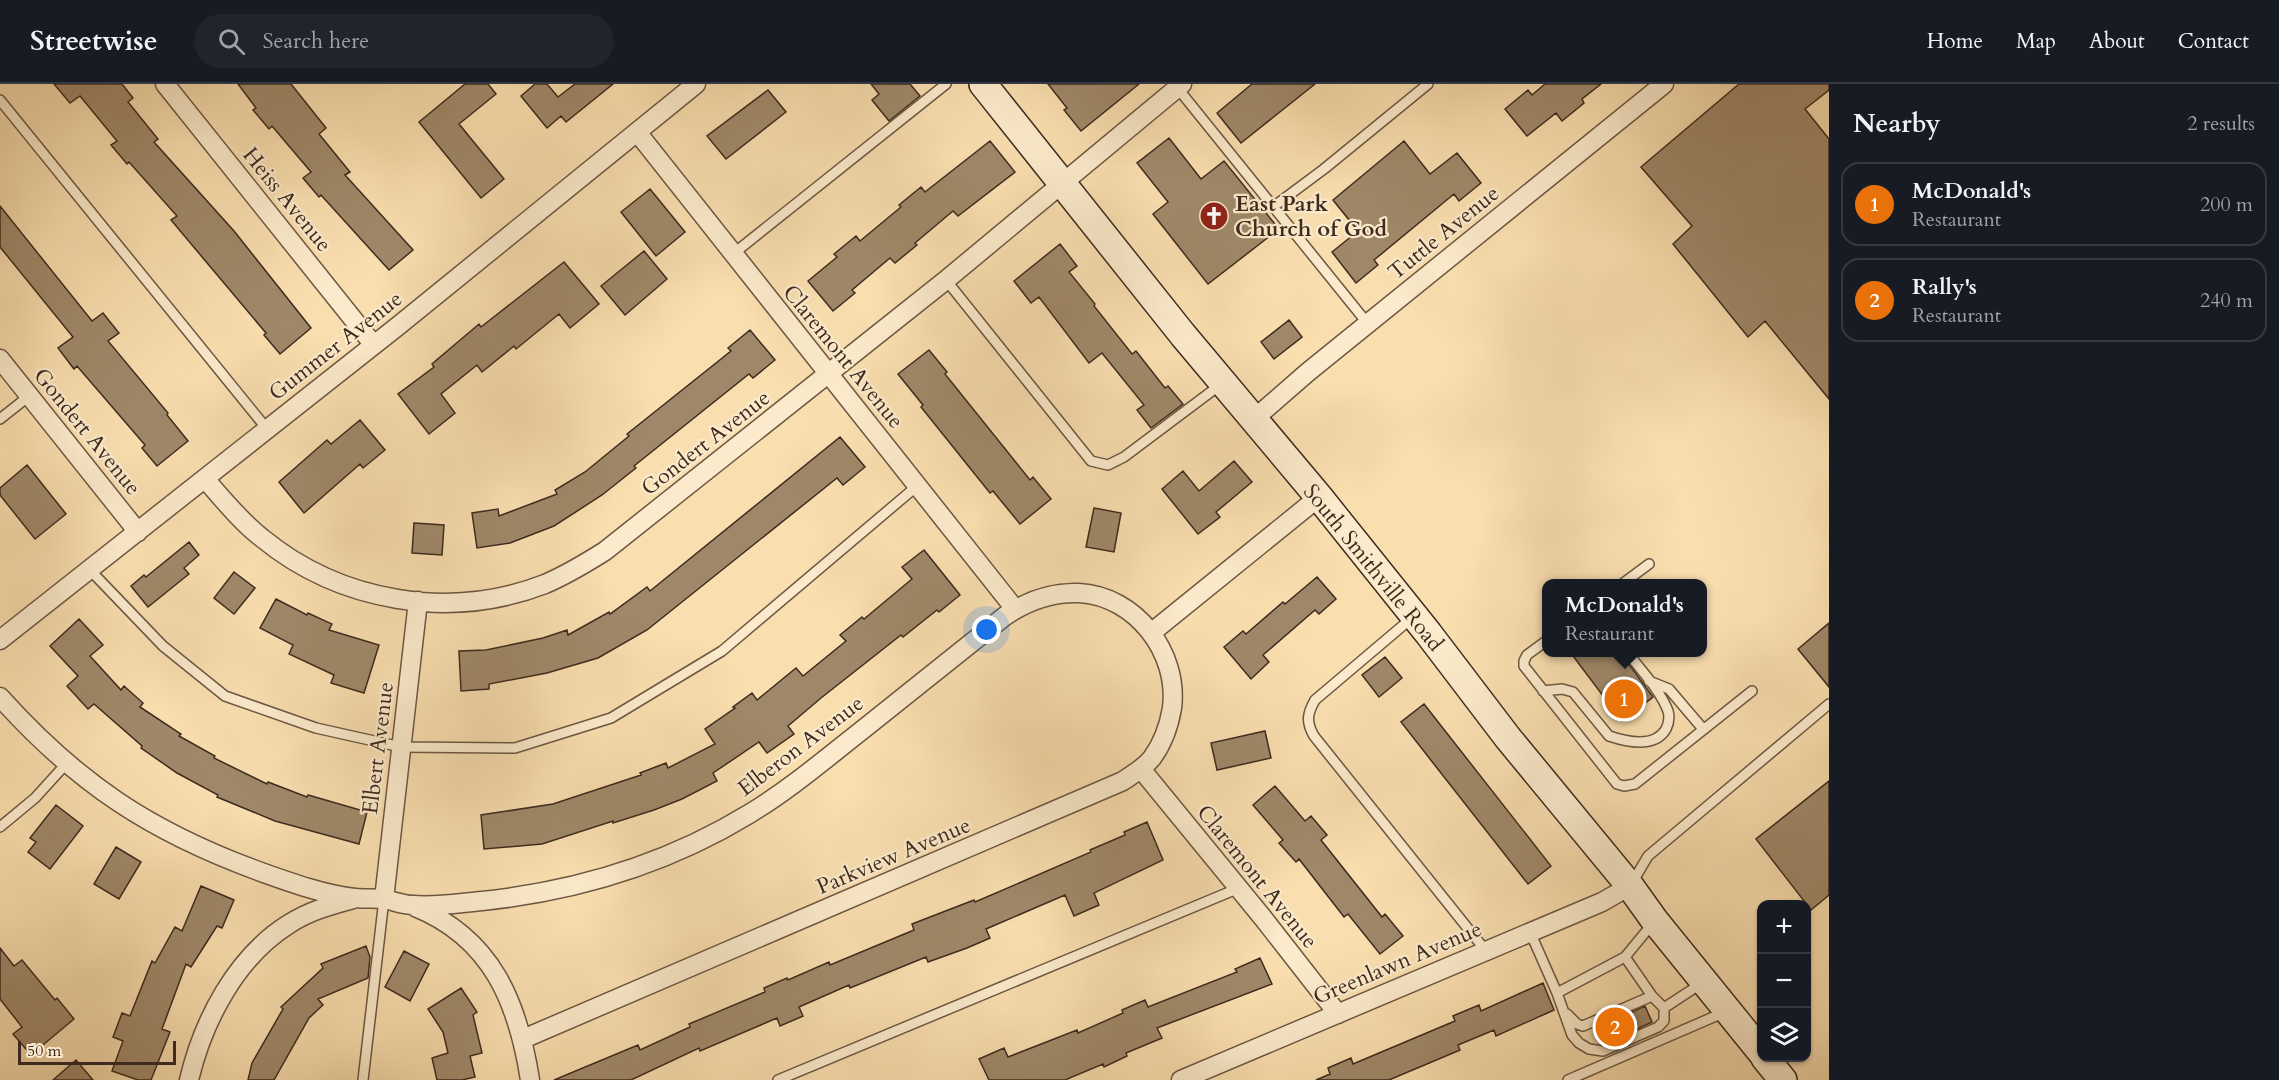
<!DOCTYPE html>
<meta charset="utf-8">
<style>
:root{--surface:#171b24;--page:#20242c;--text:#f1f3f6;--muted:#9ea1a6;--line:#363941;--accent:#c59692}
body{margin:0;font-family:Cardo,serif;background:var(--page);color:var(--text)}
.controls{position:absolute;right:18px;bottom:18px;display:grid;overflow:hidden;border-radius:12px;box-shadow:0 2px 4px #0004}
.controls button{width:54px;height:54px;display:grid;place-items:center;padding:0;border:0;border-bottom:2px solid var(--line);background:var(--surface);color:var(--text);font:30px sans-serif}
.scale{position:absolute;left:18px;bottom:15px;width:158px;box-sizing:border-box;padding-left:6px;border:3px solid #3e2a1e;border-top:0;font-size:16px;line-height:21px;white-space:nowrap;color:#3e2a1e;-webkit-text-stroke:4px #fbeacb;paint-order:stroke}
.you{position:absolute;left:987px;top:546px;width:21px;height:21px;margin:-15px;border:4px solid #fff;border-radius:50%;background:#1a73e8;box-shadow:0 0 0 9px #1a73e833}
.badge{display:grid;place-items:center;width:39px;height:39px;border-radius:50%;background:var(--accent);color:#fff;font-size:20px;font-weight:700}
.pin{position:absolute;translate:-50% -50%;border:3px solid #fff;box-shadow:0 2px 6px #0006}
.popup{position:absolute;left:1542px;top:495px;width:165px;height:78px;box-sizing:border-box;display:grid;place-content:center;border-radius:12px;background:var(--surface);filter:drop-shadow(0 2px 4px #0005);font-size:20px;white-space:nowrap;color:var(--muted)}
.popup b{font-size:22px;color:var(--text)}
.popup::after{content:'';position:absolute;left:50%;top:100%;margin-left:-12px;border:12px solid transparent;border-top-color:var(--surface)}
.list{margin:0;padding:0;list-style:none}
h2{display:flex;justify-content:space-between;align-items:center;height:78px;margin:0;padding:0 24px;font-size:26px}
h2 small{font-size:20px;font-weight:400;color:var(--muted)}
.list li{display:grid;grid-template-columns:39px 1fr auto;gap:18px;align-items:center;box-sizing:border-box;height:84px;margin:0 12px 12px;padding:0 12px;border:2px solid var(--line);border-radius:18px}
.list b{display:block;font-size:22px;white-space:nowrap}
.list p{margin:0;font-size:20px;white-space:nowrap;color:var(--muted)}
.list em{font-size:20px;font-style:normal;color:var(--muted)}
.icon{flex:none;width:33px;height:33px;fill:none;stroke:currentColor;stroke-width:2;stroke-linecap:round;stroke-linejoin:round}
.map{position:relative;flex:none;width:1829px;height:996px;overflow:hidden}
header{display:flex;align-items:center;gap:36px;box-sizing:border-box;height:84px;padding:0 30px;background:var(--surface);border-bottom:2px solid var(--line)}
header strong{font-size:28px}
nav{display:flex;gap:33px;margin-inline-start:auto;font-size:21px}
.search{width:420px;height:54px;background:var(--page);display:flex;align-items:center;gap:15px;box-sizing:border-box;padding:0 21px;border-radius:33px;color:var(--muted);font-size:22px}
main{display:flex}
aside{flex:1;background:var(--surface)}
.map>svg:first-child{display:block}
</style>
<header>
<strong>Streetwise</strong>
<div class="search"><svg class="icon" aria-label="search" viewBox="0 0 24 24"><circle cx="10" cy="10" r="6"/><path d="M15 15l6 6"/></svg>Search here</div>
<nav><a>Home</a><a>Map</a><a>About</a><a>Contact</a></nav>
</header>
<main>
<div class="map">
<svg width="1829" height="996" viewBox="0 0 1829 996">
<rect width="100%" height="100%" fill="#f9deaf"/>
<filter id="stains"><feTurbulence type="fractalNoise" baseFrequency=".00333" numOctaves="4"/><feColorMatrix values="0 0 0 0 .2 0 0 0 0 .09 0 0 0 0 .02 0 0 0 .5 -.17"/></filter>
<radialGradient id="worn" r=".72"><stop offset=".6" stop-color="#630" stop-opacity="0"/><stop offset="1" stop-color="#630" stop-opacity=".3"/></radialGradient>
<!-- building -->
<path fill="#9f8869" stroke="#3e2a1e" stroke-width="1.5" d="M 54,0 L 122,0 L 133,14 L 128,18 L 158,55 L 154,58 L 234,147 L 311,244 L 280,270 L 264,251 L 266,249 L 171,136 L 177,132 L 129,78 L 127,80 L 111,61 L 117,57 L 80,12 L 70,19 Z
M 238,0 L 291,0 L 326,44 L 319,50 L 350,88 L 345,91 L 413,166 L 389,186 L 321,111 L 319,113 L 303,94 L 311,88 L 272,42 L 269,45 L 253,26 L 256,24 Z
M 465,0 L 488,0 L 496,10 L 459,40 L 504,95 L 481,114 L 419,38 Z
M 535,0 L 547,0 L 558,13 L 575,0 L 613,0 L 566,38 L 561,32 L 547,44 L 521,12 Z
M 871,0 L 910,0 L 920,12 L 889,37 L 872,16 L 879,10 Z
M 1048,0 L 1139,0 L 1081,47 L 1064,26 L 1067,24 Z
M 1252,0 L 1315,0 L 1241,59 L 1217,29 Z
M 1545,0 L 1601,0 L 1582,15 L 1584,19 L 1562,37 L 1556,29 L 1527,52 L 1505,25 L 1528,6 L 1532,11 Z
M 1739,0 L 1829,0 L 1829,6 L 1805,25 L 1829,55 L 1829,315 L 1765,237 L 1748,253 L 1673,160 L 1692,142 L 1641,83 Z
M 768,6 L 786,28 L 726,75 L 707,52 Z
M 1169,54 L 1201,95 L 1224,77 L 1279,145 L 1208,200 L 1153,130 L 1168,118 L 1137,79 Z
M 990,57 L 1015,88 L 958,132 L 953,127 L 915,159 L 917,161 L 895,179 L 890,174 L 852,206 L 855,209 L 833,227 L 808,197 L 837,173 L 834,170 L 856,152 L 860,157 L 901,123 L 899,121 L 921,103 L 925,108 Z
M 1404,57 L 1430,90 L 1457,69 L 1481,99 L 1459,117 L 1454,110 L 1374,176 L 1378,181 L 1356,199 L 1332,168 L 1358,147 L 1333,116 Z
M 650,105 L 685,148 L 656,172 L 621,128 Z
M 0,122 L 92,237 L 103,229 L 119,249 L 108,257 L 168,329 L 167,331 L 188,357 L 157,382 L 142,364 L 145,361 L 77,282 L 74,285 L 58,264 L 73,253 L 0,163 Z
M 1060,160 L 1077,182 L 1069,188 L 1095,220 L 1094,222 L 1132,270 L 1136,267 L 1165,304 L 1168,302 L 1183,320 L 1151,344 L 1137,326 L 1144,321 L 1102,269 L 1089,279 L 1039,213 L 1031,219 L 1014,197 Z
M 644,167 L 667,195 L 625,231 L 601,202 Z
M 564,178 L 599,220 L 570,244 L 559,230 L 516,265 L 514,262 L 482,288 L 477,281 L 441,310 L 455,329 L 429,350 L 398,310 L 434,283 L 432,280 L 479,240 L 481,243 Z
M 1289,236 L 1302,253 L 1274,275 L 1261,258 Z
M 750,246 L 775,276 L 753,294 L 749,290 L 634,382 L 636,384 L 602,411 L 554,442 L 510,459 L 477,464 L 472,429 L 498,425 L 499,432 L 557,410 L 555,406 L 585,388 L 629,352 L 627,350 L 731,267 L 728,264 Z
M 929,266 L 947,288 L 945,290 L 1006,366 L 1030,396 L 1033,393 L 1051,415 L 1020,440 L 993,407 L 990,409 L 921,323 L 923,321 L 898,290 Z
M 360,336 L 385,366 L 363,384 L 360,380 L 304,429 L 279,398 L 327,356 L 331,360 Z
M 840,353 L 865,383 L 843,401 L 837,394 L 647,546 L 598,574 L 547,589 L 489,600 L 489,605 L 461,607 L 459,567 L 486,566 L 543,554 L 567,546 L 568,551 L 609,528 L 610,530 L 647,503 L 650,507 Z
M 1234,377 L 1252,398 L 1216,428 L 1220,433 L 1198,450 L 1162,405 L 1183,387 L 1199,407 Z
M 27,381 L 66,430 L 35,455 L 0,411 L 0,404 Z
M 1094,424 L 1121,429 L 1114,468 L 1086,463 Z
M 414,439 L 444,441 L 442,471 L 412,469 Z
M 189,458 L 199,471 L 184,484 L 189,490 L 148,523 L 131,502 L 144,491 L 146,493 Z
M 924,466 L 960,511 L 939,528 L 937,526 L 903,553 L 901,551 L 821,614 L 788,642 L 794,650 L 767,669 L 759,658 L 713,689 L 717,697 L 682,715 L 654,726 L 613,739 L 613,737 L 542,760 L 484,765 L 481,731 L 553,720 L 641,691 L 640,689 L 666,679 L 668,684 L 715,660 L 705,645 L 735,624 L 733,623 L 752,609 L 757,616 L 796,584 L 803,592 L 846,557 L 840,551 L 862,533 L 864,535 L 912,495 L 902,483 Z
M 234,488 L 255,504 L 234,530 L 214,514 Z
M 1317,493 L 1336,515 L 1319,530 L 1315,526 L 1263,571 L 1269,578 L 1251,595 L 1224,563 L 1243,547 L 1246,550 L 1283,518 L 1285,520 Z
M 276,515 L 307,531 L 308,529 L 332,540 L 329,546 L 379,561 L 364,609 L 331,599 L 334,591 L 289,570 L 293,561 L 260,544 Z
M 79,535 L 103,561 L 90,572 L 121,606 L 124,602 L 143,619 L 140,623 L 181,650 L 179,652 L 215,672 L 214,674 L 267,700 L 268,698 L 307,713 L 308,711 L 367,728 L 359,760 L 275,737 L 217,713 L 218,711 L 177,689 L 141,664 L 142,662 L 94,620 L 88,625 L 67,602 L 78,592 L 50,562 Z
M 1829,539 L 1829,603 L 1798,565 Z
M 1570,568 L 1620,568 L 1653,613 L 1622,637 Z
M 1385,573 L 1402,594 L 1379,613 L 1362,591 Z
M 1424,620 L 1551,782 L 1528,800 L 1401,638 Z
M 1265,647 L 1271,674 L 1217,686 L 1211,659 Z
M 1829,697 L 1829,811 L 1811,826 L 1756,755 Z
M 1275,702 L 1305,737 L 1311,732 L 1327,751 L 1321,756 L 1382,833 L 1385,830 L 1403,852 L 1380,870 L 1348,830 L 1344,833 L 1299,775 L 1296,778 L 1279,759 L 1283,756 L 1253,721 Z
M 56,721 L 83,742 L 50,785 L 28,768 L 36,758 L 30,754 Z
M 1147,738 L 1163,776 L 1094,809 L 1099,821 L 1074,832 L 1065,811 L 986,845 L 990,854 L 967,864 L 928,878 L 926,873 L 850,904 L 849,901 L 799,923 L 803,932 L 780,942 L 777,934 L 700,967 L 699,964 L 631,996 L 554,996 L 638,961 L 640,966 L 690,943 L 689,940 L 765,908 L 764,904 L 787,894 L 788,896 L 829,878 L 830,881 L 914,846 L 912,840 L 974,816 L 975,818 L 1091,768 L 1090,766 L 1125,751 L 1124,748 Z
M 116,763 L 141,778 L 119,815 L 94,800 Z
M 201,802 L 234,816 L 222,844 L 217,842 L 191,883 L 186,880 L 162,945 L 170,948 L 151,996 L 138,996 L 112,987 L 123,957 L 113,953 L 122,929 L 130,932 L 152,877 L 155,879 L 175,843 L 182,847 Z
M 366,862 L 370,873 L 368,894 L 318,915 L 323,921 L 309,934 L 274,996 L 248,996 L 252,979 L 283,925 L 281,923 L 323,884 L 321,880 Z
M 0,864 L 14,882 L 22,876 L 55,916 L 57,914 L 74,935 L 31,971 L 13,950 L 22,943 L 0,915 Z
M 404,867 L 429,880 L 410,917 L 385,903 Z
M 1260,874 L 1272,900 L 1157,944 L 1162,954 L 1126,969 L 1127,972 L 1104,983 L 1103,980 L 1065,996 L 989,996 L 979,975 L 1004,964 L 1008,973 L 1077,946 L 1078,949 L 1123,929 L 1122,926 L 1145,916 L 1148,923 L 1237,888 L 1235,885 Z
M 1543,899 L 1554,926 L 1496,952 L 1494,946 L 1458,961 L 1460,966 L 1389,996 L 1316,996 L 1330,990 L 1328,984 L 1351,974 L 1353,980 L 1455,937 L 1453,932 L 1479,921 L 1481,927 Z
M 461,904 L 477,928 L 473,931 L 482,969 L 470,972 L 475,993 L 462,996 L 437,996 L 432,974 L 448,969 L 443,948 L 428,925 Z
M 1645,922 L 1652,938 L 1637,945 L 1630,929 Z
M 76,976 L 93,996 L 53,996 Z"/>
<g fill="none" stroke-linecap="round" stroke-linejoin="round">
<!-- service casing -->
<g stroke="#6d5742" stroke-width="12">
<path id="service" d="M 1175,1 L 1368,240
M 0,16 L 267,345
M 1273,123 L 1324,85 L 1428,0
M 733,170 L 946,0
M 946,196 L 1091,377 L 1108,381 L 1124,373 L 1220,301
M 0,335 L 29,312
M 90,486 L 163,562 L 225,612 L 316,644 L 401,663 L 515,664 L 611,634 L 722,567 L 917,402
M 1622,500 L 1649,480
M 1413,533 L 1315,616 C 1307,630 1306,638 1314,652 L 1486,867
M 1546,557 L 1527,571 L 1524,577 L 1524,582 L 1617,700 L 1624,702 L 1635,700 L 1752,607
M 1649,597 L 1669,605 L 1703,645
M 1543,607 L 1562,605 L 1573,608 L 1609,652 C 1627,658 1655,664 1666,645 C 1669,639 1670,634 1668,627 C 1660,606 1641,586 1627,568
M 0,743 L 35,714 L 66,680
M 1632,799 L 1648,772 L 1829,620
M 1530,848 L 1557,909 L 1572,951 L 1579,959 L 1589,965 L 1603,967 L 1658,943 L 1664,937 L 1664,924 L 1652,912 L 1625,873
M 1557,909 L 1625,873 L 1653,839
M 1664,924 L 1702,899
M 1567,930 L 1577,940 L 1583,942 L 1652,912
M 363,996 L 384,815
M 778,996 L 1239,804
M 1568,996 L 1725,928"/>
</g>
<!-- minor casing -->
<g stroke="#6d5742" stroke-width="21">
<path id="minor" d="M 165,0 L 373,260
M 637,48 L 1015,525
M 0,275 L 138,448
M 1254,335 L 1308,288 L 1664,0
M 205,395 C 223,415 240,437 262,454 C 340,518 450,537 545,500 C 566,491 586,479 605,467 L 946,196 L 1182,0
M 1151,549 L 1319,413
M 0,556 L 398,242 L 696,0
M 0,613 C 78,700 151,748 261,788 C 289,798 325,811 355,814 C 365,815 375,814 384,815 C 394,817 403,821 413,821 C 436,823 459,819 482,817 C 577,807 667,780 749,730 C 789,706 824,676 861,647 C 909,609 957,570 1005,532 C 1027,517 1052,508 1079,509 C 1136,512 1179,569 1172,624 C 1169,642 1163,659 1152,674 C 1144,684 1133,690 1123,697 L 523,955
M 1141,685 L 1263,834 L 1338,930
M 384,815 L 418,517
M 415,823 C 492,854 518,919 530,996
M 189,996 C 203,937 236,873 289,840 C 309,827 331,821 353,815
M 1181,996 L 1602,818 L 1630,802"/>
</g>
<!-- secondary casing -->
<g stroke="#3e2a1e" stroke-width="30">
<path id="secondary" d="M 983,0 L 1183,251 L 1319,413 L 1428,549 L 1508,654 L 1630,802 L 1655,837 L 1762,969
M 1765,974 L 1783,996"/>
</g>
<!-- service -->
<use href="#service" stroke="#fbeacb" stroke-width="9"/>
<!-- minor -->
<use href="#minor" stroke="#fbeacb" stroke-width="18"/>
<!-- secondary -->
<use href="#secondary" stroke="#fbeacb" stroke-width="27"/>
</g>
<!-- icons -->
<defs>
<g id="church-disc" transform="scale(1.5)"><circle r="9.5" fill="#8f2418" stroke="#fbeacb"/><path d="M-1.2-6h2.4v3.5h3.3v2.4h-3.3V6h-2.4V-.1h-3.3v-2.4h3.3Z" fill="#fff"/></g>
</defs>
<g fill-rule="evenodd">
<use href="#church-disc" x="1214" y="132"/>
</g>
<g text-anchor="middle" stroke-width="4.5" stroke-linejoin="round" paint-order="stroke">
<!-- street labels -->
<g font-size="22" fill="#3e2a1e" stroke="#fbeacb">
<text transform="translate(288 115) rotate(51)" y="8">Heiss Avenue</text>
<text transform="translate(1443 148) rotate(-39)" y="8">Tuttle Avenue</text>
<text transform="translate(335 261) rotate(-38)" y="8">Gummer Avenue</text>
<text transform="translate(844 272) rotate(51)" y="8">Claremont Avenue</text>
<text transform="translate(88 347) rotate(51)" y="8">Gondert Avenue</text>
<text transform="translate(705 358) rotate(-38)" y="8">Gondert Avenue</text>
<text transform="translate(1374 483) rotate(51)" y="8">South Smithville Road</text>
<text transform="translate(800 661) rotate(-37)" y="8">Elberon Avenue</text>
<text transform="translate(377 664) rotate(-83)" y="8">Elbert Avenue</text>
<text transform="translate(893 771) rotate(-23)" y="8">Parkview Avenue</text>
<text transform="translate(1258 792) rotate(51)" y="8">Claremont Avenue</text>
<text transform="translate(1397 878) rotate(-23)" y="8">Greenlawn Avenue</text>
</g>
<!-- poi labels -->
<g font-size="22" font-weight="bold" fill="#3e2a1e" stroke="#fbeacb" text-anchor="start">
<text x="1235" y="127">East Park<tspan x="1235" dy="25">Church of God</tspan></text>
</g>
</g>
<rect width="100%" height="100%" filter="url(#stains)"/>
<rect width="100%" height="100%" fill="url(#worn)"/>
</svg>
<div class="controls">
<button>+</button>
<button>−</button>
<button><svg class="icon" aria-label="layers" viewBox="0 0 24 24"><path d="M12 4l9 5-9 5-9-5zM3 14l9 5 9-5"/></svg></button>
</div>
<div class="scale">50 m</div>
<div class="you"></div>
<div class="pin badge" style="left:1624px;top:615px;background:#e8710a">1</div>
<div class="popup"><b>McDonald's</b>Restaurant</div>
<div class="pin badge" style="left:1615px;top:943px;background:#e8710a">2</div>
</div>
<aside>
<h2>Nearby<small>2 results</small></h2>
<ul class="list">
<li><span class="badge" style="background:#e8710a">1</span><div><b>McDonald's</b><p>Restaurant</p></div><em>200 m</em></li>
<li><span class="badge" style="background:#e8710a">2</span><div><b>Rally's</b><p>Restaurant</p></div><em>240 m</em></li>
</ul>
</aside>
</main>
